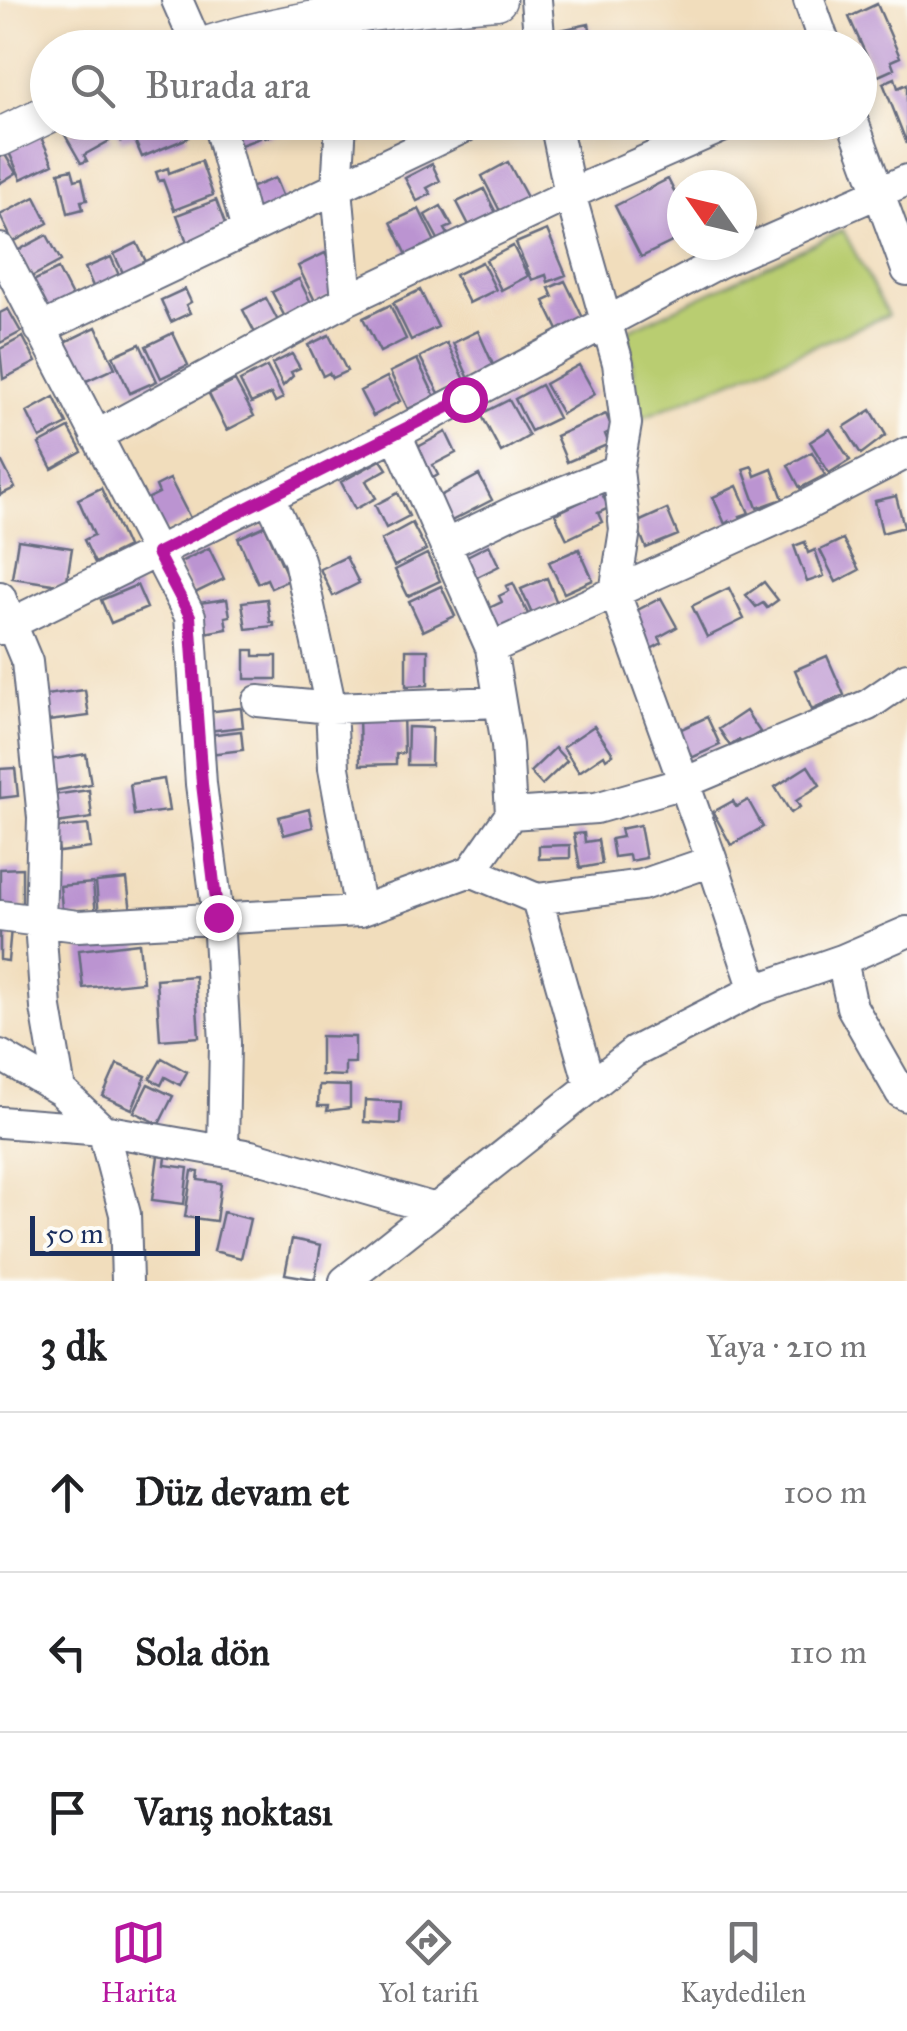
<!DOCTYPE html>
<html lang="tr">
<meta charset="utf-8">
<style>
:root{--surface:#fff;--page:#f2f2f2;--text:#202124;--muted:#757577;--line:#e0e0e0;--accent:#b5179e}
body{margin:0;font-family:"IM FELL Great Primer",serif;background:var(--page);color:var(--text)}
.compass{position:absolute;left:667px;top:170px;width:90px;height:90px;border-radius:50%;background:var(--surface);box-shadow:0 5px 15px #0003;rotate:304deg}
.scale{position:absolute;left:30px;bottom:25px;width:170px;box-sizing:border-box;padding-left:10px;border:5px solid #1b2f5e;border-top:0;font-size:28px;line-height:35px;white-space:nowrap;color:#1b2f5e;-webkit-text-stroke:8px #fdfcf7;paint-order:stroke}
.stop{position:absolute;width:30px;height:30px;margin:-22px;border:8px solid #b5179e;border-radius:50%;background:#fff}
.stop.end{background:#b5179e;border-color:#fff;box-shadow:0 2px 10px #0008}
.list{margin:0;padding:0;list-style:none}
h2{display:flex;justify-content:space-between;align-items:center;height:130px;margin:0;padding:0 40px;font-size:42px}
h2 small{font-size:32px;font-weight:400;color:var(--muted)}
.list li{display:grid;grid-template-columns:65px 1fr auto;gap:30px;align-items:center;box-sizing:border-box;height:160px;padding:0 40px;border-top:2px solid var(--line)}
.list b{display:block;font-size:38px;white-space:nowrap}
.list em{font-size:32px;font-style:normal;color:var(--muted)}
.icon{flex:none;width:55px;height:55px;fill:none;stroke:currentColor;stroke-width:2;stroke-linecap:round;stroke-linejoin:round}
.map{position:relative;flex:none;width:907px;height:1281px;overflow:hidden}
.search{position:absolute;background:var(--surface);box-shadow:0 5px 15px #0003;left:30px;right:30px;top:30px;height:110px;display:flex;align-items:center;gap:25px;box-sizing:border-box;padding:0 35px;border-radius:55px;color:var(--muted);font-size:38px}
.sheet{height:610px;background:var(--surface)}
nav{display:flex;justify-content:space-around;align-items:center;box-sizing:border-box;height:140px;border-top:2px solid var(--line);background:var(--surface);font-size:28px;color:var(--muted)}
nav a{display:grid;justify-items:center;gap:5px}
nav .on{color:var(--accent)}
.map>svg:first-child{display:block}
</style>
<div class="map">
<svg width="907" height="1281" viewBox="0 0 907 1281">
<rect width="100%" height="100%" fill="#fdfcf7"/>
<filter id="ink" filterUnits="userSpaceOnUse"><feTurbulence type="fractalNoise" baseFrequency=".01" numOctaves="2"/><feDisplacementMap in="SourceGraphic" scale="20" xChannelSelector="R" yChannelSelector="G"/><feConvolveMatrix kernelMatrix="1 2 1 2 8 2 1 2 1" color-interpolation-filters="sRGB"/></filter>
<filter id="wash" filterUnits="userSpaceOnUse"><feTurbulence type="fractalNoise" baseFrequency=".0048" numOctaves="4" result="noise"/><feDisplacementMap in="SourceGraphic" scale="40" xChannelSelector="R" yChannelSelector="G"/><feGaussianBlur stdDeviation="2.25" result="paint"/><feColorMatrix in="noise" values="0 0 0 0 0 0 0 0 0 0 0 0 0 0 0 0 0 1.4 0 .05"/><feComposite in="paint" operator="in"/></filter>
<g filter="url(#wash)">
<rect width="100%" height="100%" fill="#f1ddbc"/>
<!-- green -->
<path fill="#b9cd71" stroke="#6a7e68" stroke-width="2.5" d="M 843,230 L 888,315 L 639,419 L 627,331 Z"/>
<g id="blocks">
<!-- building -->
<path fill="#bb94d1" d="M 877,4 L 900,57 L 891,61 L 894,69 L 876,77 L 849,17 Z
M 589,24 L 594,48 L 558,48 L 555,31 Z
M 482,26 L 485,48 L 451,48 L 449,31 Z
M 895,78 L 898,88 L 907,84 L 907,144 L 883,83 Z
M 88,122 L 101,122 L 111,140 L 84,155 L 87,161 L 81,163 L 65,135 Z
M 113,122 L 182,122 L 188,138 L 142,157 L 133,136 L 121,141 Z
M 220,122 L 254,122 L 260,138 L 230,149 Z
M 259,122 L 293,122 L 294,126 L 265,138 Z
M 40,135 L 53,164 L 21,179 L 8,150 Z
M 4,153 L 16,173 L 0,183 L 0,155 Z
M 201,161 L 213,195 L 174,210 L 163,180 L 159,181 L 156,172 L 168,168 L 169,173 Z
M 508,162 L 528,199 L 501,213 L 482,176 Z
M 432,164 L 440,181 L 427,188 L 431,194 L 417,201 L 405,178 Z
M 72,169 L 75,180 L 82,178 L 87,200 L 81,201 L 83,209 L 68,213 L 59,172 Z
M 275,178 L 286,205 L 257,217 L 245,190 Z
M 668,179 L 682,207 L 682,237 L 641,257 L 615,206 Z
M 484,189 L 496,213 L 470,227 L 457,202 Z
M 35,197 L 48,223 L 13,242 L 0,215 Z
M 216,200 L 227,229 L 188,245 L 177,215 Z
M 441,206 L 452,226 L 445,229 L 449,236 L 439,241 L 425,215 Z
M 419,209 L 436,244 L 408,257 L 391,222 Z
M 547,230 L 566,275 L 548,282 L 546,275 L 532,280 L 516,243 Z
M 47,235 L 61,261 L 31,277 L 17,251 Z
M 137,243 L 149,268 L 126,279 L 114,254 Z
M 513,246 L 528,276 L 501,290 L 486,260 Z
M 325,253 L 343,290 L 316,303 L 298,266 Z
M 111,257 L 121,280 L 95,291 L 85,268 Z
M 482,262 L 496,290 L 469,303 L 455,275 Z
M 58,269 L 75,302 L 50,314 L 33,281 Z
M 299,279 L 312,305 L 286,319 L 272,292 Z
M 565,281 L 584,320 L 559,332 L 544,301 L 553,297 L 549,288 Z
M 185,289 L 191,302 L 186,305 L 190,313 L 171,322 L 161,300 Z
M 420,290 L 438,327 L 411,340 L 393,303 Z
M 266,298 L 278,321 L 255,333 L 243,310 Z
M 390,305 L 406,339 L 380,352 L 363,318 Z
M 8,309 L 21,332 L 0,343 L 0,313 Z
M 96,327 L 115,368 L 84,382 L 65,342 Z
M 478,331 L 494,367 L 469,379 L 453,343 Z
M 173,333 L 188,365 L 161,378 L 146,346 Z
M 329,335 L 347,371 L 332,378 L 329,373 L 323,376 L 308,345 Z
M 23,337 L 36,362 L 3,379 L 0,349 Z
M 447,343 L 465,380 L 439,393 L 420,357 Z
M 140,344 L 157,381 L 130,393 L 113,356 Z
M 292,354 L 300,368 L 291,372 L 293,376 L 283,386 L 272,364 Z
M 417,359 L 435,397 L 408,409 L 390,372 Z
M 579,365 L 595,394 L 562,414 L 545,384 Z
M 267,367 L 283,398 L 275,402 L 271,394 L 251,403 L 240,381 Z
M 387,377 L 400,401 L 373,416 L 360,391 Z
M 235,381 L 254,416 L 227,430 L 209,394 Z
M 541,385 L 558,418 L 531,431 L 515,399 Z
M 54,397 L 67,424 L 40,438 L 27,412 Z
M 509,400 L 529,436 L 501,452 L 481,414 Z
M 871,410 L 886,435 L 861,454 L 844,427 Z
M 606,414 L 613,430 L 605,434 L 609,444 L 567,462 L 556,436 Z
M 69,428 L 82,452 L 52,469 L 39,444 Z
M 830,429 L 850,460 L 829,473 L 810,442 Z
M 446,432 L 456,453 L 433,465 L 438,475 L 433,478 L 418,447 Z
M 812,452 L 825,475 L 800,488 L 788,465 Z
M 0,458 L 15,488 L 0,495 Z
M 381,460 L 387,469 L 366,481 L 376,498 L 355,509 L 341,482 Z
M 752,466 L 755,476 L 772,469 L 783,499 L 757,508 L 743,469 Z
M 479,475 L 492,500 L 451,521 L 438,497 Z
M 170,479 L 190,518 L 162,532 L 145,500 L 159,493 L 156,486 Z
M 737,486 L 749,513 L 740,516 L 743,522 L 732,526 L 729,521 L 725,524 L 713,497 Z
M 101,488 L 127,547 L 95,563 L 84,540 L 94,535 L 78,499 Z
M 601,492 L 609,508 L 598,513 L 602,522 L 567,539 L 555,514 Z
M 398,493 L 409,516 L 386,528 L 375,505 Z
M 896,496 L 904,527 L 882,533 L 875,501 Z
M 667,509 L 678,535 L 646,548 L 636,523 Z
M 412,523 L 426,550 L 394,566 L 381,540 Z
M 265,526 L 289,580 L 271,588 L 267,579 L 258,583 L 238,538 Z
M 843,539 L 859,570 L 836,582 L 820,550 Z
M 18,540 L 72,548 L 66,586 L 12,578 Z
M 805,542 L 808,553 L 815,550 L 824,576 L 807,582 L 794,546 Z
M 489,545 L 499,566 L 475,578 L 465,557 Z
M 209,548 L 224,579 L 193,594 L 178,563 Z
M 579,549 L 593,580 L 564,593 L 549,562 Z
M 427,554 L 440,581 L 408,596 L 395,570 Z
M 346,557 L 359,583 L 333,596 L 320,569 Z
M 547,578 L 557,603 L 532,614 L 521,589 Z
M 764,582 L 778,600 L 767,608 L 763,603 L 756,607 L 746,595 Z
M 513,583 L 529,616 L 500,630 L 489,608 L 502,602 L 499,596 L 509,591 L 506,586 Z
M 137,585 L 147,608 L 111,623 L 101,600 Z
M 441,586 L 455,616 L 423,631 L 409,601 Z
M 729,588 L 744,619 L 707,637 L 692,606 Z
M 661,598 L 677,627 L 659,637 L 662,643 L 647,651 L 628,615 Z
M 227,599 L 230,616 L 225,617 L 227,629 L 204,633 L 199,603 Z
M 267,599 L 270,622 L 274,622 L 274,626 L 246,629 L 242,602 Z
M 245,650 L 254,650 L 254,656 L 277,656 L 277,679 L 245,679 Z
M 406,650 L 428,650 L 428,685 L 406,686 Z
M 827,656 L 844,695 L 812,710 L 795,670 Z
M 85,690 L 89,716 L 48,721 L 45,695 Z
M 241,708 L 243,727 L 207,731 L 206,712 Z
M 403,711 L 404,753 L 396,754 L 396,764 L 360,765 L 359,712 Z
M 746,711 L 760,732 L 742,744 L 739,740 L 730,746 L 719,729 Z
M 707,717 L 720,745 L 689,759 L 677,731 Z
M 594,726 L 613,754 L 606,759 L 604,755 L 579,772 L 563,747 Z
M 408,727 L 432,728 L 431,765 L 407,765 Z
M 241,731 L 243,750 L 209,754 L 207,735 Z
M 555,748 L 567,761 L 542,785 L 530,772 Z
M 86,754 L 91,784 L 54,791 L 49,760 Z
M 808,766 L 820,785 L 796,801 L 800,807 L 791,813 L 775,787 Z
M 15,768 L 18,796 L 0,798 L 0,769 Z
M 164,779 L 169,811 L 134,815 L 130,784 Z
M 89,790 L 92,818 L 56,823 L 53,795 Z
M 748,800 L 763,827 L 731,845 L 713,812 L 733,801 L 736,807 Z
M 309,809 L 313,827 L 284,835 L 279,817 Z
M 88,825 L 91,848 L 59,852 L 56,828 Z
M 640,825 L 646,858 L 630,861 L 629,855 L 614,857 L 611,839 L 622,837 L 620,829 Z
M 584,833 L 585,842 L 598,840 L 602,864 L 580,868 L 574,834 Z
M 570,845 L 570,858 L 539,859 L 539,846 Z
M 22,868 L 22,909 L 0,910 L 0,869 Z
M 127,879 L 131,912 L 99,916 L 96,882 Z
M 93,883 L 96,916 L 63,919 L 60,886 Z
M 0,927 L 11,928 L 8,961 L 0,960 Z
M 139,943 L 143,982 L 83,988 L 79,950 Z
M 195,976 L 199,1037 L 160,1040 L 156,979 Z
M 321,1036 L 355,1037 L 355,1063 L 345,1063 L 345,1076 L 321,1075 Z
M 162,1058 L 187,1072 L 180,1085 L 165,1077 L 161,1085 L 150,1079 Z
M 117,1064 L 146,1076 L 132,1109 L 103,1096 Z
M 148,1084 L 173,1096 L 159,1124 L 134,1112 Z
M 319,1085 L 350,1086 L 350,1108 L 327,1111 L 328,1106 L 318,1106 Z
M 365,1100 L 401,1102 L 400,1124 L 364,1122 Z
M 158,1156 L 166,1157 L 165,1165 L 188,1168 L 184,1204 L 152,1200 Z
M 192,1171 L 199,1172 L 198,1180 L 221,1183 L 216,1221 L 185,1217 Z
M 223,1212 L 250,1219 L 241,1258 L 214,1251 Z
M 292,1239 L 321,1245 L 315,1279 L 285,1274 Z"/>
</g>
</g>
<g filter="url(#ink)">
<use href="#blocks" fill-opacity="0" stroke="#666c7f" stroke-width="2.5"/>
<g fill="none" stroke-linecap="round" stroke-linejoin="round">
<!-- minor casing -->
<g stroke="#666c7f" stroke-width="34">
<path id="minor" d="M 177,0 L 198,48
M 536,0 L 540,48
M 809,0 L 826,48
M 345,48 L 347,16
M 218,122 L 247,231
M 555,122 L 570,194 L 618,363 L 626,424 L 618,470 L 625,530 L 615,593 L 684,783 L 868,705 L 907,678
M 853,122 L 907,270
M 0,249 L 190,616 L 201,784 L 218,917 L 225,1043 L 223,1151
M 347,300 L 570,194 L 733,122
M 40,329 L 475,122
M 96,436 L 347,300 L 337,188 L 341,122
M 269,497 L 299,560 L 331,708 L 334,768 L 360,911
M 445,545 L 517,510 L 618,470
M 0,597 L 27,662 L 43,818 L 40,923 L 46,1008 L 60,1090 L 103,1130 L 0,1122
M 0,629 L 396,434
M 491,648 L 797,510 L 907,453
M 258,701 L 331,708 L 500,702
M 511,814 L 596,808 L 684,783 L 712,861 L 642,885 L 537,899
M 712,861 L 755,990
M 0,916 L 78,926 L 360,911 L 471,871
M 907,932 L 842,960 L 852,1007 L 901,1093 L 907,1096
M 0,1055 L 60,1090
M 590,1085 L 537,899 L 471,871 L 511,814 L 507,745 L 491,648 L 396,434 L 718,263 L 907,180
M 127,1281 L 125,1214 L 103,1130 L 251,1156 L 436,1209
M 345,1281 L 634,1052 L 755,990 L 842,960"/>
</g>
<!-- major casing -->
<g stroke="#666c7f" stroke-width="41">
<path id="major" d="M 200,48 C 296,16 397,8 497,0
M 0,137 L 48,114"/>
</g>
<!-- minor -->
<use href="#minor" stroke="#fff" stroke-width="30"/>
<!-- major -->
<use href="#major" stroke="#fff" stroke-width="38"/>
</g>
</g>
<g fill="none" stroke-linecap="round" stroke-linejoin="round" filter="url(#ink)">
<!-- route -->
<path stroke="#b5179e" stroke-width="12" d="M 218,917 L 202,784 L 190,616 L 157,553 L 464,399"/>
</g>
</svg>
<svg class="compass" viewBox="-18 -18 36 36"><path d="M0-13l5 13h-10z" fill="#e53935"/><path d="M0 13l5-13h-10z" fill="#757577"/></svg>
<div class="scale">50 m</div>
<div class="stop" style="left:464px;top:399px"></div>
<div class="stop end" style="left:218px;top:917px"></div>
<div class="search"><svg class="icon" aria-label="search" viewBox="0 0 24 24"><circle cx="10" cy="10" r="6"/><path d="M15 15l6 6"/></svg>Burada ara</div>
</div>
<section class="sheet">
<h2>3 dk<small>Yaya · 210 m</small></h2>
<ul class="list">
<li><svg class="icon" aria-label="ahead" viewBox="0 0 24 24"><path d="M12 20V5M6 11l6-6 6 6"/></svg><div><b>Düz devam et</b></div><em>100 m</em></li>
<li><svg class="icon" aria-label="left" viewBox="0 0 24 24"><path d="M17 20v-9H6M10 6l-5 5 5 5"/></svg><div><b>Sola dön</b></div><em>110 m</em></li>
<li><svg class="icon" aria-label="arrive" viewBox="0 0 24 24"><path d="M6 21V4h12l-3 4 3 4H6"/></svg><div><b>Varış noktası</b></div></li>
</ul>
</section>
<nav>
<a class="on"><svg class="icon" aria-label="map" viewBox="0 0 24 24"><path d="M3 6l6-2 6 2 6-2v14l-6 2-6-2-6 2zM9 4v14M15 6v14"/></svg>Harita</a>
<a><svg class="icon" aria-label="directions" viewBox="0 0 24 24"><path d="M12 3l9 9-9 9-9-9zM9 14v-3h6M13 9l2 2-2 2"/></svg>Yol tarifi</a>
<a><svg class="icon" aria-label="saved" viewBox="0 0 24 24"><path d="M7 4h10v16l-5-4-5 4z"/></svg>Kaydedilen</a>
</nav>
